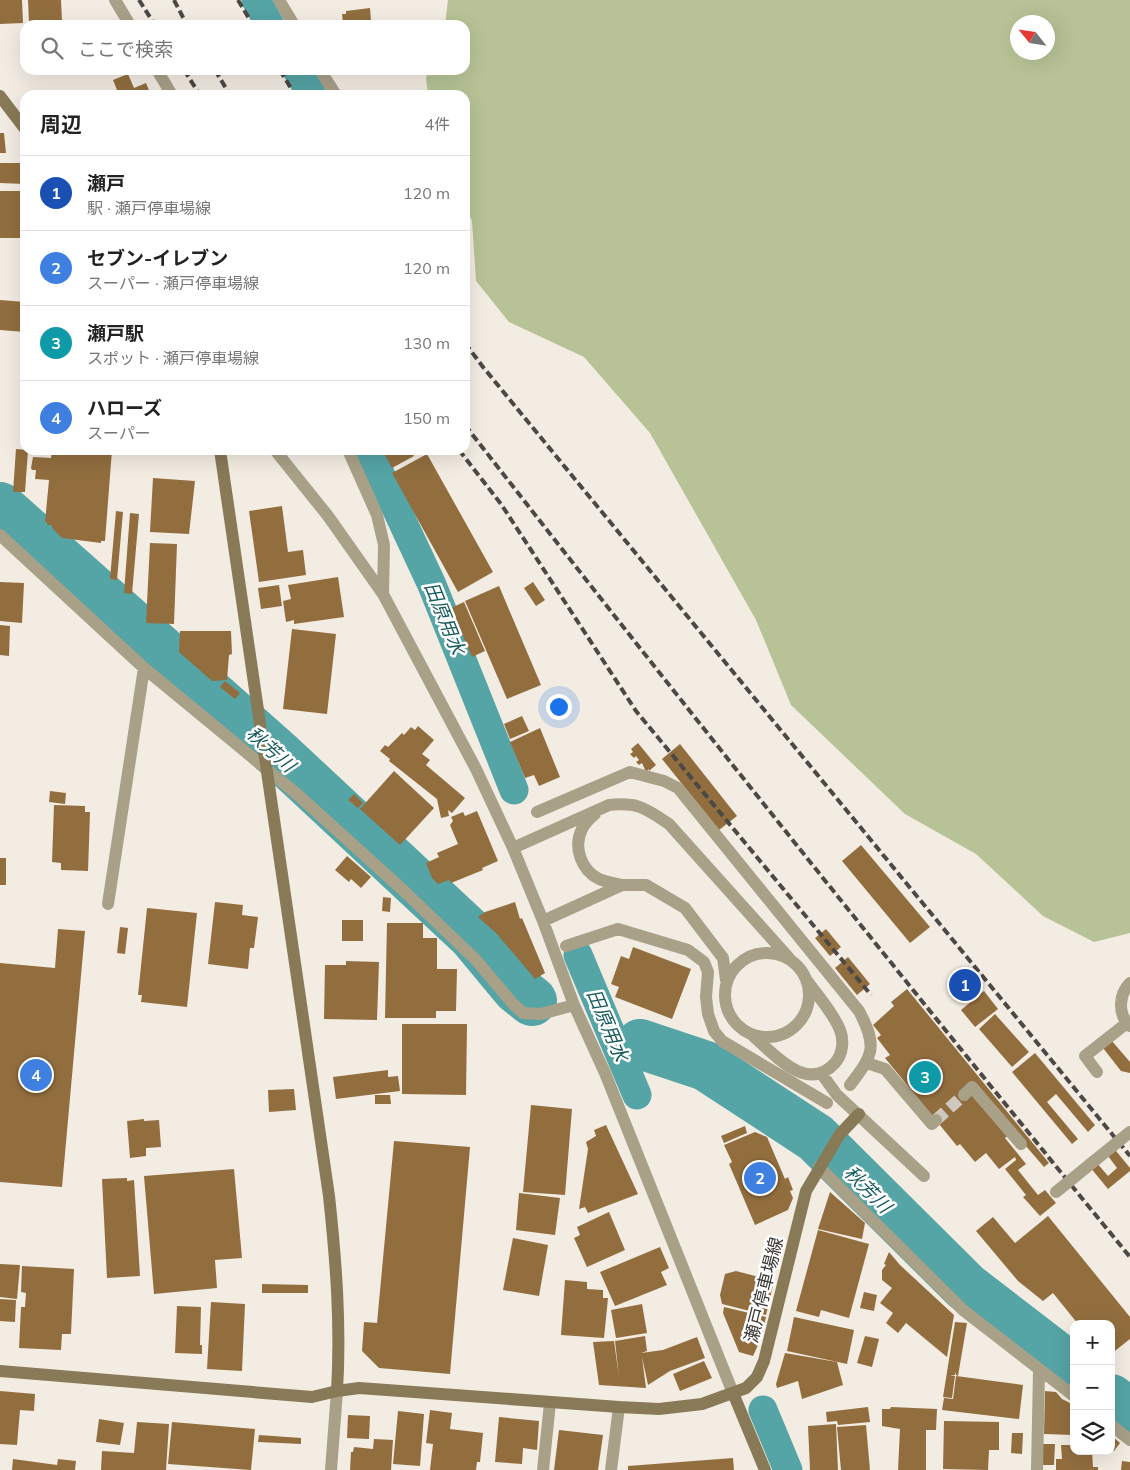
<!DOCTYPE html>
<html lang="ja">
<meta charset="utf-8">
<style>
:root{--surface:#fff;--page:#f6f6f6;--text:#222;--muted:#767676;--line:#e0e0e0;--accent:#0f766e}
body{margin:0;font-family:Mulish,"Noto Sans JP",sans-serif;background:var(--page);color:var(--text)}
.controls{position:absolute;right:15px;bottom:15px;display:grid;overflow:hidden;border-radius:10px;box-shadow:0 5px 20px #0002}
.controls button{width:45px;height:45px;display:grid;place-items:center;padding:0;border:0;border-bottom:1px solid var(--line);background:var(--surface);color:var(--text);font:25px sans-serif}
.compass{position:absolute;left:1010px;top:15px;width:45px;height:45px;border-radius:50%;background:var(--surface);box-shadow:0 5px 20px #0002;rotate:300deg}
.you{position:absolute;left:558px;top:706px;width:18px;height:18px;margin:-12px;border:4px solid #fff;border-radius:50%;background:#1a73e8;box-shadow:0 0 0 8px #1a73e833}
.badge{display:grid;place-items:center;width:32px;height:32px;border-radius:50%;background:var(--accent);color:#fff;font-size:16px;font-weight:700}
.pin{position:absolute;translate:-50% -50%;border:2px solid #fff;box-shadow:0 1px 5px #0006}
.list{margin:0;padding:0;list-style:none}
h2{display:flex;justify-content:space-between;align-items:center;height:65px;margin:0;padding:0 20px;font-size:21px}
h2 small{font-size:16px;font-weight:400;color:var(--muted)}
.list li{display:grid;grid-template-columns:32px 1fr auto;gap:15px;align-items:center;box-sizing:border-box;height:75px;padding:0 20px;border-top:1px solid var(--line)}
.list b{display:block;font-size:19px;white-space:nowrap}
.list p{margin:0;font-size:16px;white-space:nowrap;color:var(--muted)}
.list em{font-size:16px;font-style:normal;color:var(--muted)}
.icon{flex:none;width:28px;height:28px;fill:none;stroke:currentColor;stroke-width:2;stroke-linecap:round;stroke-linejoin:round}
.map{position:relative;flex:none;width:1130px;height:1470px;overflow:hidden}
.search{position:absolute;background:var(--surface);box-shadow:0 5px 20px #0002;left:20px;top:20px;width:450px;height:55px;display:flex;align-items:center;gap:12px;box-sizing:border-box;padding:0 18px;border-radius:15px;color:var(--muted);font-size:19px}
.panel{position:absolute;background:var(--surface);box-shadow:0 5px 20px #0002;left:20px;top:90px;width:450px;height:365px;border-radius:15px}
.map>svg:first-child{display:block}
</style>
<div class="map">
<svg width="1130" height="1470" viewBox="0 0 1130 1470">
<rect width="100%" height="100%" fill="#f3ece3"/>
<!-- green -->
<path fill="#b7c396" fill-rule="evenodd" d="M 448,0 L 1130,0 L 1130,933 L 1094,942 L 1043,916 L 976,854 L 905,814 L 791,705 L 756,620 L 650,433 L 584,357 L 509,322 L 476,281 L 472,221 L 465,205 L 465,95 L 428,95 L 426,78 L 429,70 L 465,70 L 465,25 L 445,25 ZM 1018,22 L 1048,22 L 1048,52 L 1018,52 Z"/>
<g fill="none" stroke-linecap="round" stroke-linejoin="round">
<!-- canal -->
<path stroke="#55a4a6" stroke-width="29" d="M 256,0 L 270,25
M 297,70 L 312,95
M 369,450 L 432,585 L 514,790
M 578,955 L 637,1095
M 763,1410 L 788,1470"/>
<!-- river -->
<path stroke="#55a4a6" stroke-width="50" d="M 0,507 L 281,757 L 473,936 L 517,989 L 532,1001
M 640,1044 L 706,1066 L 816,1138 L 966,1287 L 1074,1370
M 1111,1399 L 1130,1414"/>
</g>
<!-- building -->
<path fill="#926e3f" d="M 0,0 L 22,0 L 23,23 L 0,24 Z
M 28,0 L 61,0 L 62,21 L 29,23 Z
M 370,8 L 371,21 L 347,24 L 347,22 L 343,23 L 342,14 L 346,14 L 346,11 Z
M 128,74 L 134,88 L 146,83 L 151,95 L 110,95 L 109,93 L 117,90 L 113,80 Z
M 0,133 L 4,133 L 6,153 L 0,153 Z
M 0,163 L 25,163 L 25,184 L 0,183 Z
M 0,191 L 25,191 L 25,238 L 0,238 Z
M 0,300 L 25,302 L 25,332 L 0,330 Z
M 16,449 L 28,450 L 25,492 L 13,492 Z
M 52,450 L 112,450 L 105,541 L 101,541 L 101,543 L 62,538 L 53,529 L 51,525 L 47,525 L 47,522 L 45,522 L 49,480 L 35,479 L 36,470 L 32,470 L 31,468 L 33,457 L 51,458 Z
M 382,450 L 411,450 L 414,456 L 392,468 Z
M 427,454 L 493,572 L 458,592 L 392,473 Z
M 153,478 L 195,481 L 189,534 L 150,532 Z
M 282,506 L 288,552 L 303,550 L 306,575 L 259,582 L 249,511 Z
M 116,511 L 123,512 L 117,580 L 110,579 Z
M 130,513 L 139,514 L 132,594 L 124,593 Z
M 150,543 L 177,544 L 174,624 L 146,623 Z
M 338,577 L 344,617 L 294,624 L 294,620 L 286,622 L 283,601 L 291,599 L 288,585 Z
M 0,582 L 24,583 L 22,623 L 0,621 Z
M 533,582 L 545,600 L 536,606 L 524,588 Z
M 279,585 L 282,606 L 261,609 L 258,588 Z
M 499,586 L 541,685 L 507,699 L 465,601 Z
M 464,602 L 485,651 L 472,657 L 451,608 Z
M 0,625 L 10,626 L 9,656 L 0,655 Z
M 292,629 L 336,634 L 327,714 L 283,709 Z
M 180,631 L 231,631 L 232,654 L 229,655 L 227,680 L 212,681 L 179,652 Z
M 225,681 L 240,693 L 235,699 L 220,687 Z
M 522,716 L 529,731 L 510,739 L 504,724 Z
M 418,726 L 434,740 L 422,754 L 430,760 L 426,765 L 465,798 L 452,813 L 448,810 L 449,816 L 441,818 L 437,799 L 389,761 L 390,759 L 380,751 L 385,745 L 388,747 L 402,733 L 404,735 L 411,727 L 415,730 Z
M 540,728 L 560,777 L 539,786 L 534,775 L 525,778 L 510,742 Z
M 638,743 L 656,765 L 649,771 L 649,769 L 646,772 L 642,763 L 639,765 L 636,762 L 639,760 L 636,756 L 634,758 L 630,754 L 633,752 L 631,749 Z
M 680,744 L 737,816 L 719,830 L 662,759 Z
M 394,771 L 434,808 L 400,845 L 360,809 Z
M 50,791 L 66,793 L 65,804 L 49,802 Z
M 354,794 L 363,803 L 358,808 L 348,800 Z
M 54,805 L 85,806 L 85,812 L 90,812 L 88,871 L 61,870 L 61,863 L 52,862 Z
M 477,811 L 498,861 L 482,868 L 483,870 L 451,883 L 449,880 L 438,884 L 432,878 L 426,863 L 439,857 L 437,853 L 458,844 L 450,825 L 453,821 L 451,817 L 463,812 L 465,816 Z
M 861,845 L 930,927 L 910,943 L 842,861 Z
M 347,856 L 371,877 L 361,888 L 351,879 L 349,882 L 335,870 Z
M 0,858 L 6,858 L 6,885 L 0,885 Z
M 383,897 L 391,898 L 390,912 L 382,911 Z
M 215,902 L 243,905 L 242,915 L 258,917 L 254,948 L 250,948 L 248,969 L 208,964 Z
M 515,902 L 520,919 L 522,918 L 545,973 L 535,979 L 497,934 L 478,917 L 485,912 Z
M 147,908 L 197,913 L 187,1007 L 141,1002 L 142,995 L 138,995 Z
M 342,920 L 363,920 L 363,941 L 342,941 Z
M 387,923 L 423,923 L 423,938 L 437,938 L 437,969 L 457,969 L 456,1011 L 436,1011 L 436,1018 L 385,1018 Z
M 120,927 L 128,928 L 125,954 L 117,953 Z
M 58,929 L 85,931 L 62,1187 L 0,1182 L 0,963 L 55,968 Z
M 826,929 L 841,947 L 830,956 L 815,938 Z
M 633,947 L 691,969 L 672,1019 L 615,997 L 619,987 L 611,984 L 621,956 L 629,959 Z
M 848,957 L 870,984 L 857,995 L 835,968 Z
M 346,961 L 379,962 L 377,1020 L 324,1019 L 325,965 L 346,965 Z
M 907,989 L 1049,1163 L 1044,1167 L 1013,1131 L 1005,1138 L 1026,1164 L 1018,1170 L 1038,1195 L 1045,1190 L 1056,1203 L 1040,1216 L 1023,1197 L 1026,1195 L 1005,1169 L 1016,1160 L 1015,1157 L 999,1169 L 986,1153 L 975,1162 L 960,1144 L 957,1146 L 885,1058 L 890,1055 L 877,1038 L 881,1035 L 873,1025 L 894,1006 L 891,1002 Z
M 984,991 L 998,1009 L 975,1027 L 961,1010 Z
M 995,1014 L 1029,1052 L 1012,1067 L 979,1029 Z
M 402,1024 L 467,1024 L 466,1095 L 402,1094 Z
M 1105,1033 L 1130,1062 L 1130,1073 L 1121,1071 L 1103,1048 Z
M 1035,1053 L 1095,1125 L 1088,1132 L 1056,1094 L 1047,1102 L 1078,1139 L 1072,1144 L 1012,1072 Z
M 388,1070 L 388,1077 L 398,1076 L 400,1091 L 336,1099 L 333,1077 Z
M 294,1089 L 296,1110 L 269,1112 L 268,1090 Z
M 375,1095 L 390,1095 L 391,1104 L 375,1104 Z
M 531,1105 L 572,1109 L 565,1195 L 523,1192 Z
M 144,1119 L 144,1121 L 159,1120 L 161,1147 L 146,1148 L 146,1156 L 130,1158 L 127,1121 Z
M 606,1125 L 638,1194 L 588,1213 L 585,1207 L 579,1209 L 588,1149 L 586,1142 L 596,1136 L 594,1130 Z
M 745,1126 L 747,1133 L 724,1143 L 721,1136 Z
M 755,1132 L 767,1137 L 785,1179 L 788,1177 L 793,1190 L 790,1191 L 793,1198 L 788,1210 L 755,1225 L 729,1164 L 732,1162 L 724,1145 Z
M 394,1141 L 470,1147 L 450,1374 L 379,1368 L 362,1351 L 364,1322 L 377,1323 Z
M 1112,1146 L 1130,1168 L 1130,1171 L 1108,1189 L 1085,1161 L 1091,1156 L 1108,1176 L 1117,1168 L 1105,1152 Z
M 234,1169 L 242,1258 L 215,1260 L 217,1288 L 154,1294 L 144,1176 Z
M 127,1178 L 127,1181 L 134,1180 L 140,1276 L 107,1278 L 102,1179 Z
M 830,1192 L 865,1223 L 862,1239 L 818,1229 Z
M 519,1193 L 560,1198 L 555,1235 L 516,1230 Z
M 609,1212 L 625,1250 L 587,1267 L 574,1238 L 580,1235 L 577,1227 Z
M 1048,1216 L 1130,1317 L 1130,1339 L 1111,1354 L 1111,1324 L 1078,1324 L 1053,1293 L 1043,1301 L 1018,1281 L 976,1231 L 993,1217 L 1015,1243 Z
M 818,1230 L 869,1244 L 849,1318 L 821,1310 L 819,1317 L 796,1311 Z
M 513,1238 L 548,1245 L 539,1296 L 503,1290 Z
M 660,1247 L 669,1268 L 661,1272 L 667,1285 L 615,1306 L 600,1272 Z
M 889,1252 L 900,1265 L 954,1315 L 947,1357 L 906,1323 L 898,1333 L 886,1323 L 893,1313 L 880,1303 L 892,1288 L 882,1280 L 882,1270 L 886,1265 L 884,1264 Z
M 0,1264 L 20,1265 L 17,1299 L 0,1297 Z
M 22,1266 L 74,1269 L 71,1334 L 62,1334 L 61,1350 L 19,1348 L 21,1307 L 25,1307 L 26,1293 L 21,1292 Z
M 736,1271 L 774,1281 L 766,1315 L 722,1304 L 720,1295 L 725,1274 Z
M 565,1280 L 587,1282 L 587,1289 L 603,1290 L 603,1298 L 608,1298 L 604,1338 L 561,1335 Z
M 262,1284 L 308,1285 L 308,1293 L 262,1293 Z
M 864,1292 L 877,1295 L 874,1311 L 860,1308 Z
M 0,1299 L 16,1300 L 15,1322 L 0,1321 Z
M 211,1302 L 245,1304 L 242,1371 L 207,1369 Z
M 642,1304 L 647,1333 L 616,1338 L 611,1310 Z
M 177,1306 L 201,1307 L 200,1345 L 202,1345 L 202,1354 L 175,1353 Z
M 724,1307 L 766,1317 L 759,1345 L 758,1345 L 753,1356 L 739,1352 L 723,1313 Z
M 794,1317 L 854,1330 L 847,1364 L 787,1351 Z
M 955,1322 L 967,1323 L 958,1376 L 956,1375 L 956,1372 L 955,1375 L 950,1375 L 955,1376 L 952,1398 L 943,1397 Z
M 645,1336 L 647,1351 L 641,1353 L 663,1350 L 697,1337 L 705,1358 L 670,1371 L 648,1385 L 642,1357 L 646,1388 L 599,1385 L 593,1342 L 614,1341 L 619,1377 L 615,1341 Z
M 865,1336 L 879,1339 L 872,1367 L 857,1363 Z
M 785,1353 L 837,1362 L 843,1385 L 802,1399 L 798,1381 L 777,1388 L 776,1384 Z
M 704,1361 L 712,1378 L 680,1391 L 673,1374 Z
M 956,1376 L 1023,1385 L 1019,1419 L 942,1410 L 944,1398 L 953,1399 Z
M 0,1391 L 35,1394 L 34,1411 L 20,1410 L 17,1445 L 0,1444 Z
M 1045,1391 L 1056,1392 L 1062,1399 L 1074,1405 L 1074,1435 L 1044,1434 Z
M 868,1407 L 870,1422 L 838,1425 L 837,1421 L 827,1422 L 826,1412 Z
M 891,1407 L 937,1409 L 936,1430 L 926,1430 L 926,1470 L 898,1470 L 900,1429 L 882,1426 L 882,1409 L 890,1409 Z
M 430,1410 L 452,1413 L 450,1429 L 483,1433 L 480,1462 L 477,1462 L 476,1470 L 430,1470 L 433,1444 L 426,1443 Z
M 398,1411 L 424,1414 L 420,1466 L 393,1464 Z
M 348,1415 L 370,1416 L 369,1439 L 347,1438 Z
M 499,1417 L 539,1421 L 537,1450 L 523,1448 L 522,1464 L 495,1462 Z
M 99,1419 L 124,1423 L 120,1445 L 96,1442 Z
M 944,1421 L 999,1422 L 999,1450 L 989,1450 L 988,1470 L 943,1469 Z
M 137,1422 L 169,1424 L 166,1470 L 101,1470 L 102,1451 L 134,1453 Z
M 172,1422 L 255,1429 L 251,1470 L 168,1464 Z
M 836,1424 L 838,1470 L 810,1470 L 808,1426 Z
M 866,1425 L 870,1470 L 841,1470 L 837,1427 Z
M 559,1430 L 603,1435 L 598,1470 L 554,1470 Z
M 1012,1433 L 1023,1433 L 1022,1454 L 1011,1453 Z
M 259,1435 L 301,1438 L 301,1444 L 258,1442 Z
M 1111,1435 L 1120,1443 L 1114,1451 L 1111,1448 Z
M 374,1439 L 393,1440 L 391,1470 L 350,1470 L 351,1452 L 353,1452 L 354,1447 L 373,1449 Z
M 1042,1444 L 1055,1444 L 1054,1465 L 1041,1465 Z
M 1061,1445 L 1074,1445 L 1074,1451 L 1092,1451 L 1093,1467 L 1098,1467 L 1098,1470 L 1056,1470 L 1056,1459 L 1062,1459 Z
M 733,1458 L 734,1470 L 628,1470 L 628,1466 Z
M 13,1459 L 57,1465 L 58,1459 L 76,1461 L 75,1470 L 12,1470 Z
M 1122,1461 L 1130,1462 L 1130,1470 L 1121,1470 Z"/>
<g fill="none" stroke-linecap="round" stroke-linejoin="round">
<!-- street-tunnel -->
<path stroke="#cec8c0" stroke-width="12" stroke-dasharray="12 6" stroke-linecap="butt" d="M 936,1120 L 964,1095"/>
<!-- street -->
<path stroke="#a9a088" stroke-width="12" d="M 115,0 L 130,25
M 279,0 L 294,25
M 157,70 L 172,95
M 320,70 L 336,95
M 275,450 L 328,516 L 383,594 L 476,769 L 513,848 L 543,921 L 574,1005 L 605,1073 L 733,1393
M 348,450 L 377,515 L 384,545 L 383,594
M 0,535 L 144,668 L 298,795 L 404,891 L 476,960 L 513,1004 L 523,1013 L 541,1014 L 574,1005
M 537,812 L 630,772 L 664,781 L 678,788 L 859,1011 C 878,1047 873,1055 850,1085
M 595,814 C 590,818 585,823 582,829 C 573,847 581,870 599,879 C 606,882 615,883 622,885
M 513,848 L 609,805 C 638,802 645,808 669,824 L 789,958
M 108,904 L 144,668
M 543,921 L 622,885 L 646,885 L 685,908 L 723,958 L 726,980
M 566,946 L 618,929 L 688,950 L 704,962 L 708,972 L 706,997 L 708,1014 L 714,1031 L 722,1041 L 827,1103
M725 995a42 42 0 1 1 84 0a42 42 0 1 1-84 0Z
M 1130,983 C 1118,995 1118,1015 1130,1026
M 752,1035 C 774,1054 807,1094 835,1063 C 843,1054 844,1040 840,1030 C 834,1014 818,996 808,982
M 867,1063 L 885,1069 L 932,1124 L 936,1120
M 1097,1072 L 1085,1056 L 1127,1023
M 821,1073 L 837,1095 L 924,1176
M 964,1095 L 972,1087 L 1021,1144
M 819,1167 L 963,1310 L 1074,1396
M 1111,1425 L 1130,1440
M 331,1470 L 337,1391
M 543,1470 L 550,1403
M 611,1470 L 619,1407
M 1037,1470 L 1039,1370"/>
<!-- secondary -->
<path stroke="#887a57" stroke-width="12" d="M 0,96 L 25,129
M 220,450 L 329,1196 C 336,1261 341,1325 337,1391
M 0,1371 L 312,1397 L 337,1391 L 359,1388 L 619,1407 L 659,1409 L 702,1404 L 746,1388 L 757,1377 L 764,1361 L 806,1191 L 840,1134 L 859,1114
M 733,1393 L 765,1470"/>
<!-- rail -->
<path stroke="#4c4845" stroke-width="4" stroke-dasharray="8 4" stroke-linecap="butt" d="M 139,0 L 155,25
M 174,0 L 187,25
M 238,0 L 253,25
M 184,70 L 200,95
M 215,70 L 230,95
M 280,70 L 295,95
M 465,343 L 483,367 L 1130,1156
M 465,425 C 683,705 905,982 1130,1257
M 459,450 L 501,504 L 636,711 L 871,995"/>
<!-- street-bridge -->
<path stroke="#a9a088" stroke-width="12" d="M 1056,1192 L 1130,1132"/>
</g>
<g text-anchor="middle" stroke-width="5" stroke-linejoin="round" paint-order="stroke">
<!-- street labels -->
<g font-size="18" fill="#393633" stroke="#fff">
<text transform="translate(764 1290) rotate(-76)" y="6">瀬戸停車場線</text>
</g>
<!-- water labels -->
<g font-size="19" font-style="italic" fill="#185b5d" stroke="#fff">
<text transform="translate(445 618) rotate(68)" y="7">田原用水</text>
<text transform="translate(271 749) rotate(42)" y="7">秋芳川</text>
<text transform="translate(608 1025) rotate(67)" y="7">田原用水</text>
<text transform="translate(868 1189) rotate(45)" y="7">秋芳川</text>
</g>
</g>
</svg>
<div class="controls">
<button>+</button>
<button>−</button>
<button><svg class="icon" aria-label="layers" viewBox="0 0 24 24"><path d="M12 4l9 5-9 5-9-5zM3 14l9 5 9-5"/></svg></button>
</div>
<svg class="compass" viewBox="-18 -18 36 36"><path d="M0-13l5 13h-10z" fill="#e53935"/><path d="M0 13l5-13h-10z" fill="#767676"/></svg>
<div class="you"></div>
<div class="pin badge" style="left:965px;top:985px;background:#1a4fb4">1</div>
<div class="pin badge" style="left:760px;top:1178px;background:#3f7fe0">2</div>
<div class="pin badge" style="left:925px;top:1077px;background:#0f9aa8">3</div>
<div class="pin badge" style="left:36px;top:1075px;background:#3f7fe0">4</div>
<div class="search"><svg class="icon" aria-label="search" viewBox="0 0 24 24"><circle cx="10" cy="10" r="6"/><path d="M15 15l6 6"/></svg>ここで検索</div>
<section class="panel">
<h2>周辺<small>4件</small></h2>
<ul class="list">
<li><span class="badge" style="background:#1a4fb4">1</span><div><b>瀬戸</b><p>駅 · 瀬戸停車場線</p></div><em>120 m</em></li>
<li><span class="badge" style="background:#3f7fe0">2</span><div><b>セブン-イレブン</b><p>スーパー · 瀬戸停車場線</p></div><em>120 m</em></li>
<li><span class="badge" style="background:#0f9aa8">3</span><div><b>瀬戸駅</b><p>スポット · 瀬戸停車場線</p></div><em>130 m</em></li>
<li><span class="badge" style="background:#3f7fe0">4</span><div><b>ハローズ</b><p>スーパー</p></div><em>150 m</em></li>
</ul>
</section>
</div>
